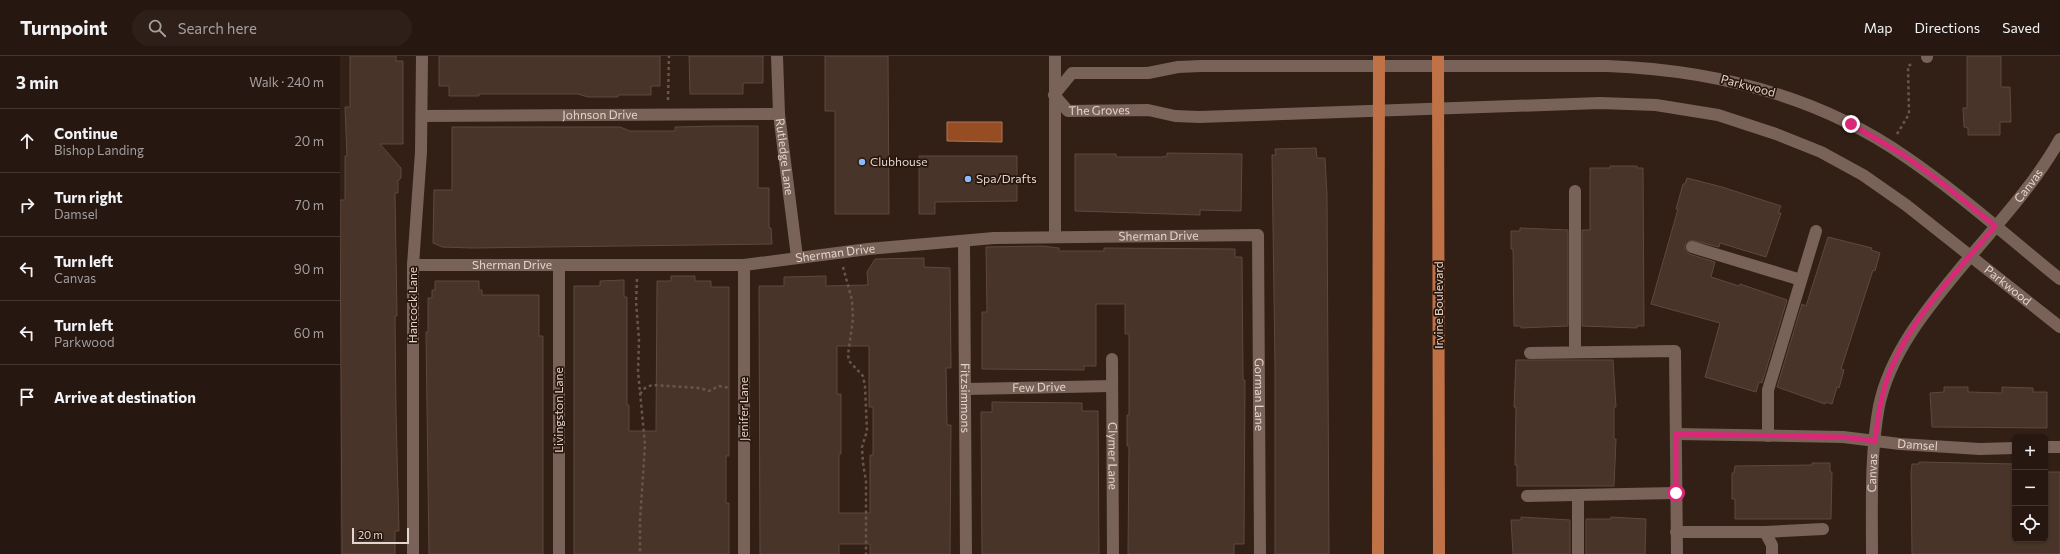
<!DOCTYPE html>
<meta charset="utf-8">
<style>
:root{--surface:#261710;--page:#2e2019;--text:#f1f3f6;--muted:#a49f9f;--line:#423630}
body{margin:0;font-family:Commissioner,sans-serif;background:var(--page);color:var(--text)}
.controls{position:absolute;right:12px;bottom:12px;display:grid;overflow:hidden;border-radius:6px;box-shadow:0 1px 3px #0004}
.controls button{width:36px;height:36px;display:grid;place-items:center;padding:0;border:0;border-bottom:1px solid var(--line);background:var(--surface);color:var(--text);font:20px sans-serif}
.scale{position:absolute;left:12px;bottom:10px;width:57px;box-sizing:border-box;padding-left:4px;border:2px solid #e2d4ce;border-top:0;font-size:11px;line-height:14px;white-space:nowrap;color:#e2d4ce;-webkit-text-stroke:3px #28160c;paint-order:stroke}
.stop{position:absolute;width:12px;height:12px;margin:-9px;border:3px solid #db2777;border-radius:50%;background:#fff}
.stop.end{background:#db2777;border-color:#fff;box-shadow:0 1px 4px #0008}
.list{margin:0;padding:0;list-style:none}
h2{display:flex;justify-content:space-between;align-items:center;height:52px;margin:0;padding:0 16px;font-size:17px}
h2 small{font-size:13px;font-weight:400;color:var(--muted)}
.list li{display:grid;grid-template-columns:26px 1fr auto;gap:12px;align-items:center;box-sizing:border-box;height:64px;padding:0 16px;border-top:1px solid var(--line)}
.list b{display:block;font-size:15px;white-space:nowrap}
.list p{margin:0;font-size:13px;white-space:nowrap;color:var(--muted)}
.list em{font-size:13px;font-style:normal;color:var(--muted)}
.icon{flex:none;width:22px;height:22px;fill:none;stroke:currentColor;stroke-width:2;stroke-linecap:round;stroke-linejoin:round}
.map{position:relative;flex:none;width:1720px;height:498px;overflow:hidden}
header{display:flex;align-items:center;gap:24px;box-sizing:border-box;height:56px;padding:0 20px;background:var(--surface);border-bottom:1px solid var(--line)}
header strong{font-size:19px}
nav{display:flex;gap:22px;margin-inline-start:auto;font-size:14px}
.search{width:280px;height:36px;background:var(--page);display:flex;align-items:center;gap:10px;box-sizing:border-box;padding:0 14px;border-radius:22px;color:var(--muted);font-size:15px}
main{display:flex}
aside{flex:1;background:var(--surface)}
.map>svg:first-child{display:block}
</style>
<header>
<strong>Turnpoint</strong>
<div class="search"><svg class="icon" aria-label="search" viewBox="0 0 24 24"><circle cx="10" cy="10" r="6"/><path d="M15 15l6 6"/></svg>Search here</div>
<nav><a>Map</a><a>Directions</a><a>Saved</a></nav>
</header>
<main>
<aside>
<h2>3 min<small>Walk · 240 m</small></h2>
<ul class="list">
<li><svg class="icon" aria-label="ahead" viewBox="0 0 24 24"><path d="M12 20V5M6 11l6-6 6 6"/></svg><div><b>Continue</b><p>Bishop Landing</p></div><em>20 m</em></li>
<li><svg class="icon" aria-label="right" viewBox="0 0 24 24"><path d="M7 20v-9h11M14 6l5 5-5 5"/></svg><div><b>Turn right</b><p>Damsel</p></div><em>70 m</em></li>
<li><svg class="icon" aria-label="left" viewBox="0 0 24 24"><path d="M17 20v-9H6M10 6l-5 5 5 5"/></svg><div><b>Turn left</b><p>Canvas</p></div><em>90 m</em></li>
<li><svg class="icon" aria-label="left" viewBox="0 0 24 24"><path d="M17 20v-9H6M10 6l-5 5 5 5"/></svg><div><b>Turn left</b><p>Parkwood</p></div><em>60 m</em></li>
<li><svg class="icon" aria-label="arrive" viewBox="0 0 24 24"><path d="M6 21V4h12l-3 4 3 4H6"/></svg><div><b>Arrive at destination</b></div></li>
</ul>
</aside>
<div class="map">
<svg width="1720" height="498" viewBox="0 0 1720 498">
<rect width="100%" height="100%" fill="#321f15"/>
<!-- water -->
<path fill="#964d24" stroke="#ad7657" d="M 607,66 L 662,66 L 662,86 L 607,85 Z"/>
<!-- building -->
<path fill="#483429" stroke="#5f493e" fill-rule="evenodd" d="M 10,0 L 56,0 L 56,5 L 63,5 L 63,88 L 40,88 L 61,112 L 61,122 L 58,125 L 58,137 L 55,137 L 57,260 L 55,260 L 56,356 L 59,475 L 55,475 L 55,498 L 2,498 L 0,144 L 5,144 L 5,100 L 7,100 L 5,51 L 10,51 Z
M 99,0 L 320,0 L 320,30 L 311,30 L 311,39 L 278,39 L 278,41 L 248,41 L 238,38 L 139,38 L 139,40 L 109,40 L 109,30 L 99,30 Z
M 349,0 L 423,0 L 423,27 L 403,27 L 403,38 L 350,38 Z
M 485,0 L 548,0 L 549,158 L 495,158 L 495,55 L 485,55 Z
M 1627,0 L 1661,0 L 1661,31 L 1670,31 L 1671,66 L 1660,66 L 1660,79 L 1628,79 L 1628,72 L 1624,71 L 1623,52 L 1627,52 Z
M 378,70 L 418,70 L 418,132 L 429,132 L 429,172 L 431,172 L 432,188 L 132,192 L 102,191 L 93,187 L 94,134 L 112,134 L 112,71 L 280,71 L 290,75 L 335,75 L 335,71 Z
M 976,92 L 977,102 L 985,102 L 987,139 L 989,498 L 935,498 L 935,311 L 932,99 L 936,99 L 935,93 Z
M 827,97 L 902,98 L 901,155 L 860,154 L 860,159 L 735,155 L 735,98 L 776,98 L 776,101 L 822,101 L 827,100 Z
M 579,100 L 677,100 L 677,145 L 595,146 L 595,158 L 579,158 Z
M 1270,110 L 1297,110 L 1297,112 L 1303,112 L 1304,270 L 1297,270 L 1297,272 L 1242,270 L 1242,174 L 1250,174 L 1250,112 L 1270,112 Z
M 1347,122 L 1382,131 L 1441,150 L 1438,157 L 1441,157 L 1426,201 L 1380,187 L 1379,191 L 1351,184 L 1345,189 L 1345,193 L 1349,198 L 1375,206 L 1371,221 L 1399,230 L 1400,228 L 1447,244 L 1422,327 L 1419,326 L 1416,336 L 1365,321 L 1380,267 L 1311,248 L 1338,153 L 1336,153 L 1343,128 L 1345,128 Z
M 1180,172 L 1228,174 L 1228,270 L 1181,272 L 1181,270 L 1174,270 L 1173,193 L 1171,193 L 1171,175 L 1180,175 Z
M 1488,181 L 1532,192 L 1531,194 L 1540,197 L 1535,215 L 1533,214 L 1501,313 L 1504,314 L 1499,332 L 1497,331 L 1492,348 L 1486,346 L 1485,348 L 1437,331 L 1462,248 L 1466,250 Z
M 702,190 L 719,192 L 719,195 L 764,195 L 764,192 L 895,193 L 895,201 L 902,201 L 903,324 L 905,324 L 904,488 L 894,488 L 894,498 L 788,498 L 789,390 L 787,390 L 787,359 L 789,359 L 789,278 L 785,278 L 785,248 L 756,248 L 756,310 L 744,310 L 744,314 L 642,313 L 642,256 L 647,256 L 646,191 Z
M 584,202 L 584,211 L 610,212 L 611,312 L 606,312 L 607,369 L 611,369 L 610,498 L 530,498 L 530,488 L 499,488 L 499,498 L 420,498 L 419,230 L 444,230 L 444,221 L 486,220 L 486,230 L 528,229 L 527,216 L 535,203 ZM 497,290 L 529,290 L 529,351 L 533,351 L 533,399 L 530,399 L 530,457 L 499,457 L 499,398 L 501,398 L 501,338 L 497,338 Z
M 331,220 L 355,220 L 355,225 L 371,225 L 371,231 L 389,231 L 389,400 L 386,400 L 386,447 L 389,447 L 389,498 L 234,498 L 234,230 L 260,230 L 260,225 L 284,224 L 284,241 L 287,241 L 287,349 L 289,349 L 289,375 L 316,375 L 317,225 L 331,225 Z
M 95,225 L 139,225 L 139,234 L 142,234 L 142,239 L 199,239 L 199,280 L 203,280 L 203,498 L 89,498 L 86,276 L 88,276 L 88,242 L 92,242 L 92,234 L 95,234 Z
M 1176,304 L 1273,304 L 1276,351 L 1274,351 L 1274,383 L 1276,383 L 1274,430 L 1177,430 L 1177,409 L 1175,409 L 1176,351 L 1174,351 Z
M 1604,331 L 1628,331 L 1628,336 L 1662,337 L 1662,331 L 1693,332 L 1693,336 L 1707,336 L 1707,372 L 1592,371 L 1590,337 L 1604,336 Z
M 652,346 L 742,347 L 742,355 L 758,355 L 759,498 L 642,498 L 641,356 L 652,356 Z
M 1579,406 L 1675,408 L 1675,483 L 1705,483 L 1705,416 L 1720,416 L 1720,498 L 1572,498 L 1571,416 L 1572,408 L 1579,408 Z
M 1472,407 L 1490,407 L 1490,416 L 1492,416 L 1491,463 L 1395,463 L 1395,443 L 1392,443 L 1392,417 L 1394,417 L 1395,410 L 1472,409 Z
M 1181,461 L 1230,464 L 1230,498 L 1173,498 L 1171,464 L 1181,464 Z
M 1271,461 L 1306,463 L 1305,498 L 1246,498 L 1246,463 L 1271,463 Z"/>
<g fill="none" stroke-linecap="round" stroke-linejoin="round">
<!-- path -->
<path stroke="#68564d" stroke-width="2.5" stroke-dasharray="3 3" stroke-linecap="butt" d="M 328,44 L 329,0
M 1557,78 L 1569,58 L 1568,10 L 1574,7
M 503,211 L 512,244 L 513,263 L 508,299 L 509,305 L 523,320 L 525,330 L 527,375 L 522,391 L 523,407 L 526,425 L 526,498
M 297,223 L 296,246 L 299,284 L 298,315 L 305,389 L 300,465 L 300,498
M 300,338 L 305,332 L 312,329 L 360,332 L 369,335 L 379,330 L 390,332"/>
<!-- minor -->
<g stroke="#796257" stroke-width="12">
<path id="s1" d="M 437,0 L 439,58 L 457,201"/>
<path d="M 715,0 L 715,180"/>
<path d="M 1587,0 L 1587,1"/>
<path id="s2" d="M 82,60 L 439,58"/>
<path id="s3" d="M 624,185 L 626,498"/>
<path d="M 1352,191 L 1461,224"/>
<path id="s4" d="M 73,209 L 404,209 L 528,193 L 654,182 L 918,179 L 920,498"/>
<path d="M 404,209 L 404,498"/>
<path id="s5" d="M 1720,223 C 1669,182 1620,138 1566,101 C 1477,39 1374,14 1267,10 L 861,10 L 838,11 L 808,17 L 732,17 L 714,39 L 728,55 L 808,54 L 835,60 L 859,61 L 1260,47 L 1316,49 L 1378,59 L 1436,78 L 1481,96 L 1523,119 L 1566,149 L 1720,271"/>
<path d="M 1235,296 L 1235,135"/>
<path d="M 1190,297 L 1335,295 L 1337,498"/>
<path id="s6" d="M 772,303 L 773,498"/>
<path id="s7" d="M 626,333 L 772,330"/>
<path id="s8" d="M 1336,378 L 1503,381 L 1560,388 L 1640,393 L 1675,392"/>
<path d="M 1428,380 L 1428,334 L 1476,175"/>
<path d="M 1705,391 L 1720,391"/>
<path d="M 1238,439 L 1238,498"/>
<path d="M 1187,440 L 1335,437"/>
<path d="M 1336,476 L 1425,476 L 1432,489 L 1432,498"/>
<path d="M 1425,476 L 1483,473"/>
<path d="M 73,498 L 73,209 L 81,96 L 82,0"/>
<path d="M 219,498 L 219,209"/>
<path id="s9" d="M 1532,498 C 1532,449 1530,399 1539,350 C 1550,298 1585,255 1618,215 C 1653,173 1693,131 1720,83"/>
</g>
<!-- major -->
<path stroke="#c07246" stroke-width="12" d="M 1098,0 L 1099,498
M 1038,498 L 1039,0"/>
</g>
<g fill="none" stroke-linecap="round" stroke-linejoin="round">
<!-- route -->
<path stroke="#db2777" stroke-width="5" d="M 1336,437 L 1336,378 L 1503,381 L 1535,385 C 1538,359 1542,332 1553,308 C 1576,256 1620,213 1655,170 L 1602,127 L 1565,100 L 1511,68"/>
</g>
<!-- markers -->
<g fill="#8cb9fc" stroke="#28160c" stroke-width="1.5">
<circle cx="522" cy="106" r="4"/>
<circle cx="628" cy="123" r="4"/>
</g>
<g text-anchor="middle" stroke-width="3.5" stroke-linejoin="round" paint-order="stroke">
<!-- street labels -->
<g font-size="12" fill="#e2d4ce" stroke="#28160c">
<text transform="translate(1408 30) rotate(15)" y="4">Parkwood</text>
<text dy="4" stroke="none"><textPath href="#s5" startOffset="1130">The Groves</textPath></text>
<text dy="4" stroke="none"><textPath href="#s2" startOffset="178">Johnson Drive</textPath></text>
<text dy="4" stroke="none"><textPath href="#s1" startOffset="101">Rutledge Lane</textPath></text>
<text dy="4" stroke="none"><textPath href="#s9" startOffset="417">Canvas</textPath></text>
<text dy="4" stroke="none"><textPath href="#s4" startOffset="747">Sherman Drive</textPath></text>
<text dy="4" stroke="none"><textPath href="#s4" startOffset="423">Sherman Drive</textPath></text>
<text dy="4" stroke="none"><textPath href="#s4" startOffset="99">Sherman Drive</textPath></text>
<text dy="4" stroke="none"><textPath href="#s5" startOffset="2090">Parkwood</textPath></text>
<text transform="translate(73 249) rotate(-90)" y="4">Hancock Lane</text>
<text transform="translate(1099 249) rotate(-90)" y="4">Irvine Boulevard</text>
<text dy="4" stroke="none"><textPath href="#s7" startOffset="73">Few Drive</textPath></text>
<text dy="4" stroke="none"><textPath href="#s4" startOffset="1006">Gorman Lane</textPath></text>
<text dy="4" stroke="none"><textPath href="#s3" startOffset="157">Fitzsimmons</textPath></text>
<text transform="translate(404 353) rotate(-90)" y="4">Jenifer Lane</text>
<text transform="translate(219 354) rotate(-90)" y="4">Livingston Lane</text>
<text dy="4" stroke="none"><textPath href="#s8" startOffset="242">Damsel</textPath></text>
<text dy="4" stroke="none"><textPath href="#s6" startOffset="97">Clymer Lane</textPath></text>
<text dy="4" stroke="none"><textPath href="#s9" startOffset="81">Canvas</textPath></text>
</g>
<!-- poi labels -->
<g font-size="12" fill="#e2d4ce" stroke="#28160c" text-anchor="start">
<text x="530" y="110">Clubhouse</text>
<text x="636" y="127">Spa/Drafts</text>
</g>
</g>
</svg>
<div class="controls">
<button>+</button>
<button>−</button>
<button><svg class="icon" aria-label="locate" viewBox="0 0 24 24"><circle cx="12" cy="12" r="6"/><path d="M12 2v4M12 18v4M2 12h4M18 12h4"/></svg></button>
</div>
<div class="scale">20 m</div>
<div class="stop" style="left:1336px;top:437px"></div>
<div class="stop end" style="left:1511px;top:68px"></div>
</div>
</main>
